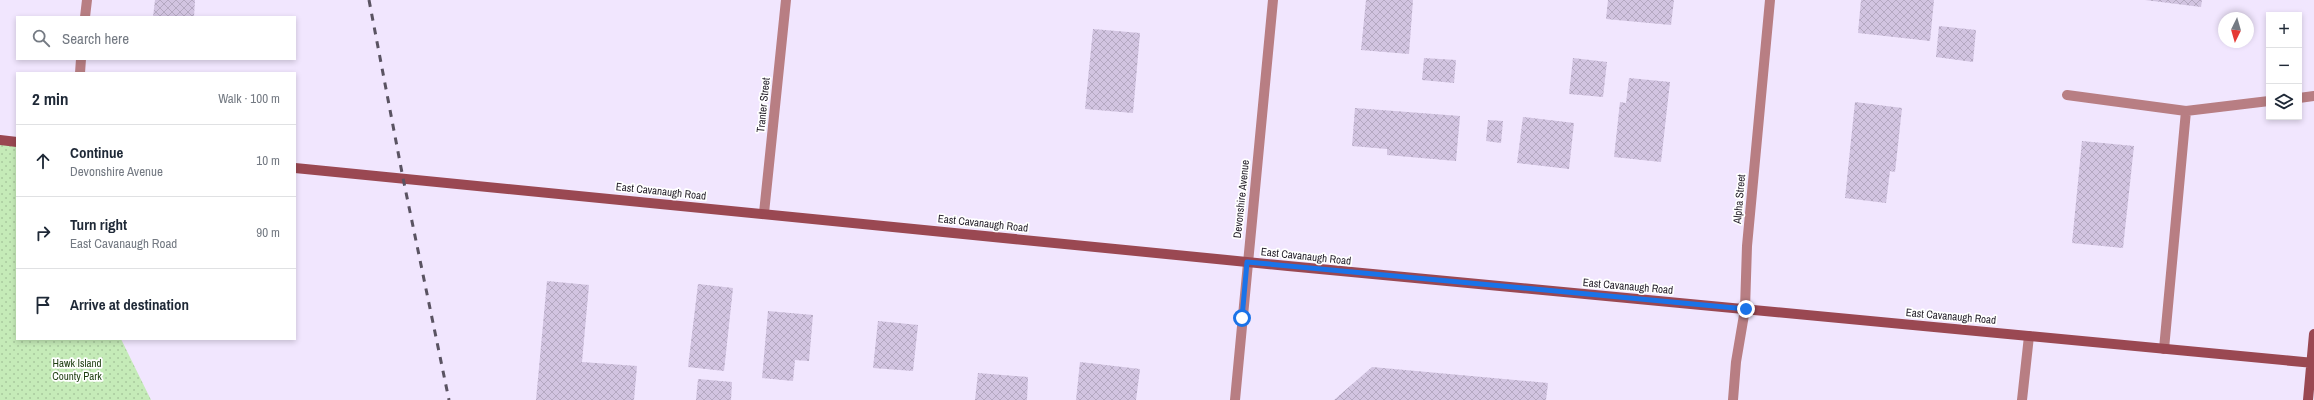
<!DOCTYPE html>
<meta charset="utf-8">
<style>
:root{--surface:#fff;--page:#f2f2f3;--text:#1f2937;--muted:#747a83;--line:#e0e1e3}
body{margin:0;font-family:"Archivo Narrow",sans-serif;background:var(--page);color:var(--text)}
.controls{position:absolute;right:12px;top:12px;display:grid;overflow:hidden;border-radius:0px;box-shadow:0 2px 6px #0003}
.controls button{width:36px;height:36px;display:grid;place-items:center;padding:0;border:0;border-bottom:1px solid var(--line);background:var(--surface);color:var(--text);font:20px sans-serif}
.compass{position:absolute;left:2218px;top:12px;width:36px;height:36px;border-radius:50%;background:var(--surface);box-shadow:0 2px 6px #0003;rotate:185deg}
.stop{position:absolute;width:12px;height:12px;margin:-9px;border:3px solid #1a73e8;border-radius:50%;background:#fff}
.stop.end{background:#1a73e8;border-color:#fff;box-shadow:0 1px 4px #0008}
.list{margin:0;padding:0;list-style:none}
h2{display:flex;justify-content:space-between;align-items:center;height:52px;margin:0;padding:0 16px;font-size:17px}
h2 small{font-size:13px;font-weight:400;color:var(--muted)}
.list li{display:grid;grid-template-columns:26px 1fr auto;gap:12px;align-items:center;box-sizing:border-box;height:72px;padding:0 16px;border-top:1px solid var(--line)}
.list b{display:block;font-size:15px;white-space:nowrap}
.list p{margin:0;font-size:13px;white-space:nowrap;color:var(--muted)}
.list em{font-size:13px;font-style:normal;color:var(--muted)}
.icon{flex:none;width:22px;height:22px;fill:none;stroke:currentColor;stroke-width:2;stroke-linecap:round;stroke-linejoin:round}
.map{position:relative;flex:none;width:2314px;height:400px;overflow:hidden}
.search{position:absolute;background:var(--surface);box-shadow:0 2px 6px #0003;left:16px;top:16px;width:280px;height:44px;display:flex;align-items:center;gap:10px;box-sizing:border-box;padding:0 14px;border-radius:0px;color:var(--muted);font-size:15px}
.panel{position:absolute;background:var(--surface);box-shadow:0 2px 6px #0003;left:16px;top:72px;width:280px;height:268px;border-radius:0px}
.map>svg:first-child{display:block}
</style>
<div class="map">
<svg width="2314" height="400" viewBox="0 0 2314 400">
<defs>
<pattern id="park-dots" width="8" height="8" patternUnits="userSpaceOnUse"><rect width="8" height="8" fill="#c5ebb8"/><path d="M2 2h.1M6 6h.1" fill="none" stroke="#a9c99e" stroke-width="1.8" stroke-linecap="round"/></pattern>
<pattern id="building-cross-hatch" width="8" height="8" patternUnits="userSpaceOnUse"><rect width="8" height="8" fill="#d2c4e1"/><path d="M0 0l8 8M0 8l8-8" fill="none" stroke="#b4a8c1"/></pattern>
</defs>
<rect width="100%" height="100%" fill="#f1e6fe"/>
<!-- park -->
<path fill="url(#park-dots)" d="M 0,142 L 17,143 L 17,339 L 121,339 L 151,400 L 0,400 Z"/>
<!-- building -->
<path fill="url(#building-cross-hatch)" d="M 155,0 L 195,0 L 194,17 L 153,17 Z
M 1366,0 L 1413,0 L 1409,54 L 1361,50 Z
M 1608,0 L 1674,0 L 1671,25 L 1606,19 Z
M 1861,0 L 1934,0 L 1930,41 L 1858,33 Z
M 2145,0 L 2202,0 L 2201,7 Z
M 1939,26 L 1976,30 L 1973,62 L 1936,57 Z
M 1093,29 L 1140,33 L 1133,113 L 1085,109 Z
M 1424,58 L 1456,60 L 1454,83 L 1422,80 Z
M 1573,58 L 1607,62 L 1603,97 L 1569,94 Z
M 1629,78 L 1670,82 L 1661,162 L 1614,157 L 1620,102 L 1626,103 Z
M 1855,102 L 1902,108 L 1895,172 L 1890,171 L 1886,203 L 1845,198 Z
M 1355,108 L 1460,116 L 1456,161 L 1387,155 L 1387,149 L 1352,146 Z
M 1523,117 L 1574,123 L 1569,169 L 1517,163 Z
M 1488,120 L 1503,121 L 1501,143 L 1486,141 Z
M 2082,141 L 2134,146 L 2123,248 L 2072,243 Z
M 547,281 L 589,285 L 582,362 L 637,366 L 634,400 L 536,400 Z
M 698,284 L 733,288 L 724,371 L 688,367 Z
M 768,311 L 813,315 L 809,361 L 795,360 L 793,381 L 762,378 Z
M 878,321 L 918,325 L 913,371 L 873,368 Z
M 1080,362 L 1140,369 L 1136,400 L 1076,400 Z
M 1372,367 L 1548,383 L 1546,400 L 1334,400 Z
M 978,373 L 1028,377 L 1027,400 L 975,400 Z
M 698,379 L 732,382 L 731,400 L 696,400 Z"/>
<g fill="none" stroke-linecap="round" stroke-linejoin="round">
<!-- lane -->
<path stroke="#b87e83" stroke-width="10" d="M 85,17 L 87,0
M 80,73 L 81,59
M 2067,95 L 2186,111 L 2269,101
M 2299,98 L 2314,96
M 2164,349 L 2186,111
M 2022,400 L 2029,336"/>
<!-- street -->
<path stroke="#b87e83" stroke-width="10" d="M 764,213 L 786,0
M 1235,400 L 1273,0
M 1733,400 L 1736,362 L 1745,309 L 1747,246 L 1770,0"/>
<!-- secondary -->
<path stroke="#9a4852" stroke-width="10" d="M 0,140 L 17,142
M 295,168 L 1288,266 L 2314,363
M 2308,400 L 2314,334"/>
<!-- rail -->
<path stroke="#5a5362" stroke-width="3" stroke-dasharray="7 7" stroke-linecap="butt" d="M 369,0 L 403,178 L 449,400"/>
</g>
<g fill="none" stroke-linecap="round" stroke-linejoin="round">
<!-- route -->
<path stroke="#1a73e8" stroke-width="5" d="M 1242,318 L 1247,262 L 1746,309"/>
</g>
<g text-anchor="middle" stroke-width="3.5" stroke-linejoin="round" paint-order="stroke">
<!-- street labels -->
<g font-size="11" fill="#221d28" stroke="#fff">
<text transform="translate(763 105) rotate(-84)" y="4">Tranter Street</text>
<text transform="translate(661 191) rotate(6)" y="4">East Cavanaugh Road</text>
<text transform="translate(1241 199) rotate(-84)" y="4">Devonshire Avenue</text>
<text transform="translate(1739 199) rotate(-85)" y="4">Alpha Street</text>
<text transform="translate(983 223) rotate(6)" y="4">East Cavanaugh Road</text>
<text transform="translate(1306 256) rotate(6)" y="4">East Cavanaugh Road</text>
<text transform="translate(1628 286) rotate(5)" y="4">East Cavanaugh Road</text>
<text transform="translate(1951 316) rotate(5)" y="4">East Cavanaugh Road</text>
</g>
<!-- park labels -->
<g font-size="11" fill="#1e3d11" stroke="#fff">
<text x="77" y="367">Hawk Island<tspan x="77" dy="13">County Park</tspan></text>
</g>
</g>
</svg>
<div class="controls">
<button>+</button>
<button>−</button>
<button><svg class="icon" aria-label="layers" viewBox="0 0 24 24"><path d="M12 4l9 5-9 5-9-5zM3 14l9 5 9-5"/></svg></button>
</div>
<svg class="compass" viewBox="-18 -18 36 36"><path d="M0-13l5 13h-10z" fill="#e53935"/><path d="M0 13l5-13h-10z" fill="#747a83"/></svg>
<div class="stop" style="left:1242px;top:318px"></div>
<div class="stop end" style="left:1746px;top:309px"></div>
<div class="search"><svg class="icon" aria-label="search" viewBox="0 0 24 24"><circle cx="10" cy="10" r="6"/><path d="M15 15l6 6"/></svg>Search here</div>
<section class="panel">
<h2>2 min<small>Walk · 100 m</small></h2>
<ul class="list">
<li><svg class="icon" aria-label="ahead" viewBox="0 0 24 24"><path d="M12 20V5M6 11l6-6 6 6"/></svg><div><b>Continue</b><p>Devonshire Avenue</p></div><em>10 m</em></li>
<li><svg class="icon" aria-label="right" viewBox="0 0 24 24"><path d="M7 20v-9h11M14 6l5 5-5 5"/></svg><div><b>Turn right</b><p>East Cavanaugh Road</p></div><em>90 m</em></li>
<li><svg class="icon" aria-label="arrive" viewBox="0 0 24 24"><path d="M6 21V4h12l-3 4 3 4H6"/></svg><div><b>Arrive at destination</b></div></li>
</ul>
</section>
</div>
